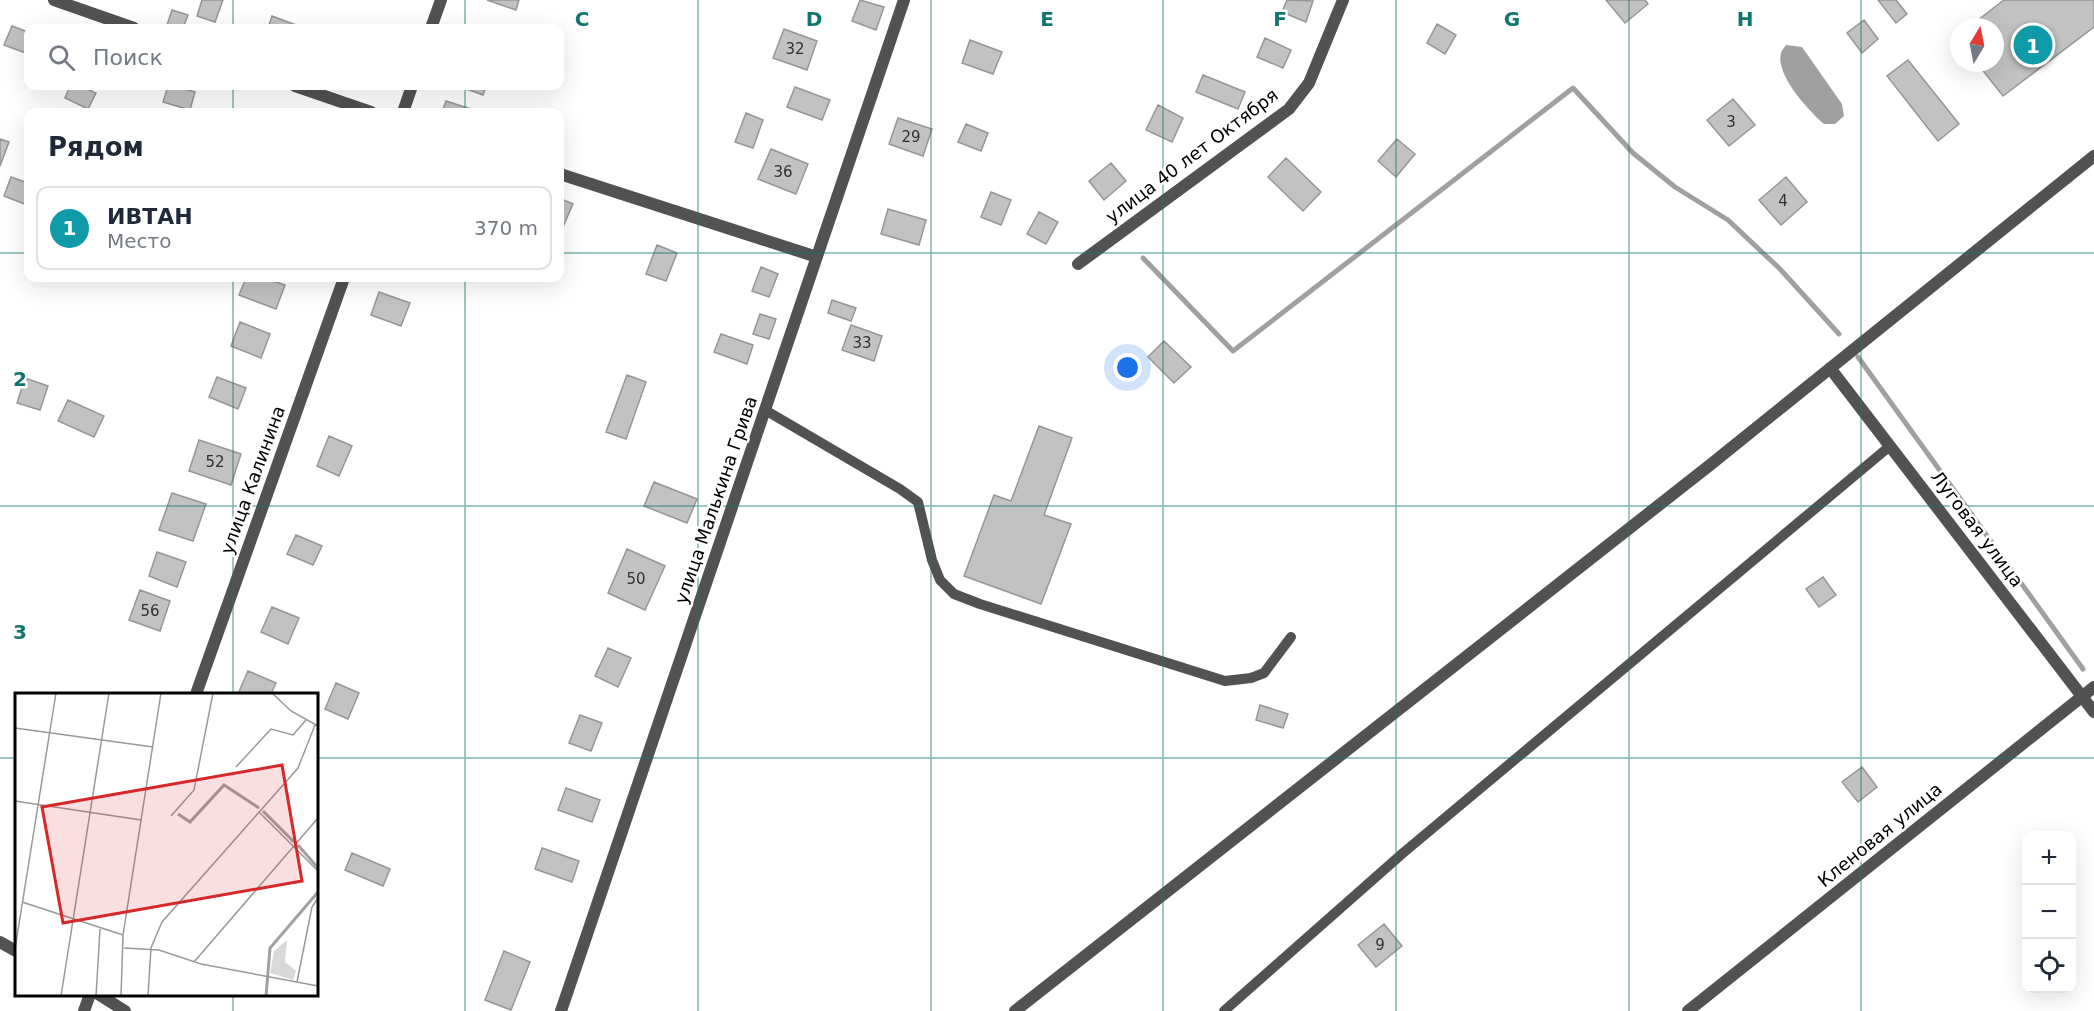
<!DOCTYPE html>
<html lang="ru">
<meta charset="utf-8">
<style>
:root{--surface:#fff;--page:#f6f6f7;--text:#1f2937;--muted:#747a83;--line:#e0e1e3;--accent:#111827}
body{margin:0;font-family:"DejaVu Sans",sans-serif;background:var(--page);color:var(--text)}
.controls{position:absolute;right:18px;bottom:18px;display:grid;overflow:hidden;border-radius:12px;box-shadow:0 6px 24px #0002}
.controls button{width:54px;height:54px;display:grid;place-items:center;padding:0;border:0;border-bottom:2px solid var(--line);background:var(--surface);color:var(--text);font:30px sans-serif}
.compass{position:absolute;left:1950px;top:18px;width:54px;height:54px;border-radius:50%;background:var(--surface);box-shadow:0 6px 24px #0002;rotate:10deg}
.you{position:absolute;left:1128px;top:368px;width:21px;height:21px;margin:-15px;border:4px solid #fff;border-radius:50%;background:#1a73e8;box-shadow:0 0 0 9px #1a73e833}
.badge{display:grid;place-items:center;width:39px;height:39px;border-radius:50%;background:var(--accent);color:#fff;font-size:20px;font-weight:700}
.pin{position:absolute;translate:-50% -50%;border:3px solid #fff;box-shadow:0 2px 6px #0006}
.list{margin:0;padding:0;list-style:none}
h2{display:flex;justify-content:space-between;align-items:center;height:78px;margin:0;padding:0 24px;font-size:26px}
h2 small{font-size:20px;font-weight:400;color:var(--muted)}
.list li{display:grid;grid-template-columns:39px 1fr auto;gap:18px;align-items:center;box-sizing:border-box;height:84px;margin:0 12px 12px;padding:0 12px;border:2px solid var(--line);border-radius:12px}
.list b{display:block;font-size:22px;white-space:nowrap}
.list p{margin:0;font-size:20px;white-space:nowrap;color:var(--muted)}
.list em{font-size:20px;font-style:normal;color:var(--muted)}
.icon{flex:none;width:33px;height:33px;fill:none;stroke:currentColor;stroke-width:2;stroke-linecap:round;stroke-linejoin:round}
.map{position:relative;flex:none;width:2094px;height:1011px;overflow:hidden}
.search{position:absolute;background:var(--surface);box-shadow:0 6px 24px #0002;left:24px;top:24px;width:540px;height:66px;display:flex;align-items:center;gap:15px;box-sizing:border-box;padding:0 21px;border-radius:12px;color:var(--muted);font-size:22px}
.panel{position:absolute;background:var(--surface);box-shadow:0 6px 24px #0002;left:24px;top:108px;width:540px;height:174px;border-radius:12px}
.map>svg:first-child{display:block}
</style>
<div class="map">
<svg width="2094" height="1011" viewBox="0 0 2094 1011">
<rect width="100%" height="100%" fill="#fff"/>
<!-- water -->
<path fill="#a0a0a0" d="M 1786,45 L 1802,47 L 1842,104 L 1844,116 L 1835,124 L 1824,124 C 1809,111 1775,75 1781,53 C 1782,50 1784,48 1786,45 Z"/>
<g fill="none" stroke-linecap="round" stroke-linejoin="round">
<!-- stream -->
<path stroke="#a0a0a0" stroke-width="5" d="M 1143,258 L 1233,351 L 1573,88 L 1633,153 L 1675,187 L 1728,220 L 1780,269 L 1839,334
M 1858,357 L 2083,669"/>
</g>
<!-- building -->
<path fill="#c2c2c2" stroke="#969696" stroke-width="1.5" d="M 202,0 L 223,0 L 215,22 L 197,16 Z
M 487,0 L 519,0 L 516,10 Z
M 860,0 L 884,7 L 876,30 L 852,21 Z
M 1287,0 L 1313,1 L 1306,22 L 1282,12 Z
M 1606,0 L 1645,0 L 1648,4 L 1625,23 Z
M 1878,0 L 1896,0 L 1907,14 L 1896,23 Z
M 2004,0 L 2094,0 L 2094,27 L 2003,96 L 1977,63 L 1995,63 L 1995,27 L 1969,27 Z
M 172,10 L 188,15 L 183,28 L 166,28 Z
M 272,16 L 296,25 L 295,28 L 268,28 Z
M 1864,20 L 1878,39 L 1862,53 L 1847,33 Z
M 1437,24 L 1456,35 L 1445,54 L 1427,43 Z
M 12,26 L 28,32 L 28,54 L 4,45 Z
M 784,29 L 817,41 L 807,70 L 773,58 Z
M 1265,38 L 1291,50 L 1283,68 L 1257,57 Z
M 970,40 L 1002,52 L 993,74 L 962,63 Z
M 1908,60 L 1959,124 L 1938,141 L 1887,76 Z
M 1203,75 L 1245,92 L 1238,109 L 1196,92 Z
M 70,86 L 80,86 L 96,93 L 88,109 L 65,98 Z
M 168,86 L 176,86 L 195,92 L 190,110 L 163,102 Z
M 458,86 L 486,86 L 483,95 Z
M 795,87 L 830,100 L 822,120 L 787,107 Z
M 1733,99 L 1755,125 L 1729,146 L 1707,120 Z
M 446,101 L 471,109 L 470,112 L 442,112 Z
M 1158,105 L 1183,118 L 1172,142 L 1146,130 Z
M 746,113 L 763,120 L 753,148 L 735,142 Z
M 898,118 L 932,129 L 923,156 L 889,144 Z
M 966,124 L 988,133 L 981,151 L 958,142 Z
M 0,139 L 9,142 L 0,166 Z
M 1397,139 L 1415,154 L 1396,177 L 1378,161 Z
M 771,149 L 808,164 L 796,194 L 758,179 Z
M 1286,158 L 1321,192 L 1303,211 L 1268,177 Z
M 1111,163 L 1126,181 L 1104,200 L 1089,181 Z
M 11,177 L 28,183 L 27,205 L 4,196 Z
M 1786,177 L 1807,202 L 1781,225 L 1759,200 Z
M 991,192 L 1011,200 L 1001,225 L 981,217 Z
M 561,199 L 573,204 L 563,227 L 560,225 Z
M 888,209 L 926,220 L 919,245 L 881,234 Z
M 1039,212 L 1058,222 L 1046,244 L 1027,234 Z
M 657,245 L 677,253 L 666,281 L 646,274 Z
M 761,267 L 778,274 L 769,297 L 752,291 Z
M 246,278 L 264,278 L 285,285 L 276,309 L 239,295 Z
M 379,292 L 410,303 L 401,326 L 371,315 Z
M 832,300 L 856,308 L 851,321 L 828,313 Z
M 760,314 L 776,319 L 769,339 L 753,334 Z
M 240,322 L 270,334 L 261,358 L 231,346 Z
M 851,325 L 882,336 L 874,361 L 842,350 Z
M 721,334 L 753,345 L 747,364 L 714,352 Z
M 1164,341 L 1191,367 L 1174,383 L 1148,357 Z
M 627,375 L 646,382 L 626,439 L 606,432 Z
M 217,377 L 246,388 L 238,409 L 209,397 Z
M 25,378 L 48,386 L 40,410 L 17,403 Z
M 68,400 L 104,416 L 94,437 L 58,421 Z
M 1039,426 L 1072,438 L 1044,515 L 1071,524 L 1041,604 L 964,576 L 994,495 L 1011,501 Z
M 329,436 L 352,446 L 339,476 L 317,466 Z
M 199,440 L 241,454 L 231,485 L 189,471 Z
M 654,482 L 697,499 L 687,523 L 644,506 Z
M 172,493 L 206,504 L 193,541 L 159,530 Z
M 296,535 L 322,546 L 313,565 L 287,554 Z
M 627,549 L 665,566 L 645,610 L 608,593 Z
M 157,552 L 186,562 L 177,587 L 149,576 Z
M 1823,577 L 1836,595 L 1819,607 L 1806,589 Z
M 140,590 L 170,601 L 160,631 L 129,620 Z
M 272,607 L 299,618 L 288,644 L 261,632 Z
M 608,648 L 631,658 L 618,687 L 595,676 Z
M 248,671 L 276,683 L 271,694 L 238,694 Z
M 336,683 L 359,693 L 348,719 L 325,709 Z
M 1260,705 L 1288,714 L 1283,728 L 1256,720 Z
M 580,715 L 602,723 L 591,751 L 569,743 Z
M 1862,767 L 1877,787 L 1858,802 L 1842,782 Z
M 566,788 L 600,800 L 592,822 L 558,810 Z
M 542,848 L 579,861 L 572,882 L 535,869 Z
M 352,853 L 390,869 L 383,886 L 345,870 Z
M 1384,924 L 1402,946 L 1376,967 L 1358,945 Z
M 504,951 L 530,962 L 511,1010 L 485,1000 Z"/>
<g fill="none" stroke-linecap="round" stroke-linejoin="round">
<!-- service -->
<path stroke="#525252" stroke-width="10" d="M 765,410 L 900,489 L 918,502 L 932,560 L 940,580 L 954,594 L 980,604 L 1225,681 L 1251,678 L 1264,673 L 1291,637
M 1224,1011 L 1403,853 L 1890,446"/>
<!-- minor -->
<path stroke="#525252" stroke-width="12" d="M 54,0 L 134,28
M 431,28 L 441,0
M 295,86 L 371,112
M 403,112 L 412,86
M 560,174 L 817,257
M 1078,264 L 1289,109 L 1309,83 L 1343,0
M 1830,368 L 2094,712
M 196,694 L 344,278
M 0,942 L 16,951
M 98,994 L 125,1011
M 84,1011 L 90,994
M 561,1011 L 904,0
M 1015,1011 L 1710,465 L 2094,156
M 1688,1011 L 2094,687"/>
</g>
<!-- grid -->
<path fill="none" stroke="#0f766e" stroke-width="1.5" stroke-opacity="0.55" d="M 233,0 L 233,28M 465,0 L 465,28M 698,0 L 698,1011M 931,0 L 931,1011M 1163,0 L 1163,1011M 1396,0 L 1396,1011M 1629,0 L 1629,1011M 1861,0 L 1861,1011M 233,86 L 233,112M 465,86 L 465,112M 0,253 L 28,253M 560,253 L 2094,253M 233,278 L 233,694M 465,278 L 465,1011M 0,506 L 2094,506M 0,758 L 16,758M 316,758 L 2094,758M 233,994 L 233,1011"/>
<g text-anchor="middle" stroke-width="5" stroke-linejoin="round" paint-order="stroke">
<!-- number labels -->
<g font-size="15" fill="#303030">
<text x="795" y="54">32</text>
<text x="1731" y="127">3</text>
<text x="911" y="142">29</text>
<text x="783" y="177">36</text>
<text x="1783" y="206">4</text>
<text x="862" y="348">33</text>
<text x="215" y="467">52</text>
<text x="636" y="584">50</text>
<text x="150" y="616">56</text>
<text x="1380" y="950">9</text>
</g>
<!-- street labels -->
<g font-size="18" fill="#000" stroke="#fff">
<text transform="translate(1192 156) rotate(-37)" y="6">улица 40 лет Октября</text>
<text transform="translate(253 480) rotate(-70)" y="6">улица Калинина</text>
<text transform="translate(716 500) rotate(-71)" y="6">улица Малькина Грива</text>
<text transform="translate(1977 529) rotate(53)" y="6">Луговая улица</text>
<text transform="translate(1880 835) rotate(-39)" y="6">Кленовая улица</text>
</g>
</g>
<!-- overview -->
<g transform="translate(15 693)">
<rect width="303" height="303" fill="#fff"/>
<path d="M 272,247 L 270,269 L 281,278 L 278,287 L 255,280 L 259,258 Z" fill="#d9d9d9"/>
<path fill="none" stroke="#a0a0a0" stroke-width="3" d="M 248,118 L 279,149M 163,121 L 175,129 L 209,92 L 244,115M 283,152 L 303,175M 251,303 L 255,255 L 303,199"/>
<path fill="none" stroke="#999" stroke-width="1.5" d="M 257,0 L 276,18 L 303,33M 0,35 L 138,54M 221,74 L 256,36 L 278,42 L 291,27M 0,108 L 126,127M 244,119 L 303,178M 156,123 L 179,97 L 198,0M 7,209 L 108,242M 109,255 L 144,257 L 186,271 L 303,293M 0,256 L 41,0M 179,269 L 303,125M 282,289 L 297,214 L 303,205M 46,303 L 94,0M 81,303 L 85,236M 106,303 L 108,242 L 146,0M 133,303 L 136,255 L 147,229 L 283,75 L 300,32"/>
<path fill="#d62828" fill-opacity="0.15" stroke="#d62828" stroke-width="3" d="M 267,72 L 287,188 L 48,230 L 27,114 Z"/>
<rect width="303" height="303" fill="none" stroke="#000" stroke-width="3"/>
</g>
<g font-size="20" text-anchor="middle" font-weight="bold" fill="#0f766e" stroke="#fff" stroke-width="5" stroke-linejoin="round" paint-order="stroke">
<text x="582" y="26">C</text>
<text x="814" y="26">D</text>
<text x="1047" y="26">E</text>
<text x="1280" y="26">F</text>
<text x="1512" y="26">G</text>
<text x="1745" y="26">H</text>
<text x="20" y="386">2</text>
<text x="20" y="639">3</text>
</g>
</svg>
<div class="controls">
<button>+</button>
<button>−</button>
<button><svg class="icon" aria-label="locate" viewBox="0 0 24 24"><circle cx="12" cy="12" r="6"/><path d="M12 2v4M12 18v4M2 12h4M18 12h4"/></svg></button>
</div>
<svg class="compass" viewBox="-18 -18 36 36"><path d="M0-13l5 13h-10z" fill="#e53935"/><path d="M0 13l5-13h-10z" fill="#747a83"/></svg>
<div class="you"></div>
<div class="pin badge" style="left:2033px;top:45px;background:#0f9aa8">1</div>
<div class="search"><svg class="icon" aria-label="search" viewBox="0 0 24 24"><circle cx="10" cy="10" r="6"/><path d="M15 15l6 6"/></svg>Поиск</div>
<section class="panel">
<h2>Рядом<small></small></h2>
<ul class="list">
<li><span class="badge" style="background:#0f9aa8">1</span><div><b>ИВТАН</b><p>Место</p></div><em>370 m</em></li>
</ul>
</section>
</div>
